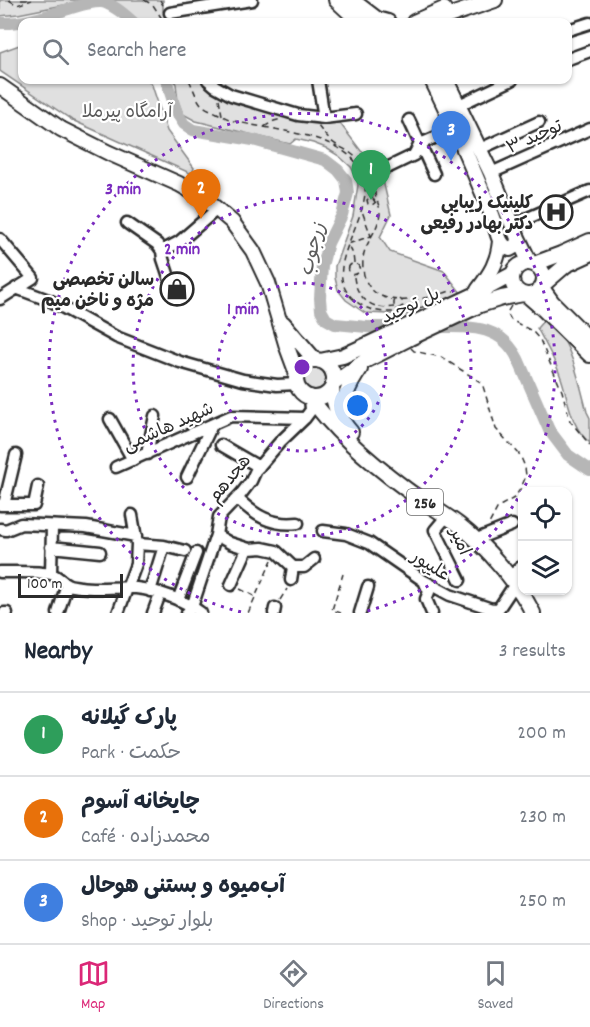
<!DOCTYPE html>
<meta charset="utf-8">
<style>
:root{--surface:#fff;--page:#f6f6f7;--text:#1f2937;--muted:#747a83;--line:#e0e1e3;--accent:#db2777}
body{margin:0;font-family:Dekko,"Playpen Sans Arabic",sans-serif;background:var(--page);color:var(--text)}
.controls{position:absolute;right:18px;bottom:18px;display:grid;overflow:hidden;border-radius:12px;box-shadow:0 2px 4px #0004}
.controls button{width:54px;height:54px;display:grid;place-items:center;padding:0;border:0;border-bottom:2px solid var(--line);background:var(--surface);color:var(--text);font:30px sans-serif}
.scale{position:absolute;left:18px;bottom:15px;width:105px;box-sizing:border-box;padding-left:6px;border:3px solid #2b2b2b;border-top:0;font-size:16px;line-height:21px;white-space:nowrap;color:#2b2b2b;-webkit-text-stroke:4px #fff;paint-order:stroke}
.you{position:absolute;left:358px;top:406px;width:21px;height:21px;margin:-15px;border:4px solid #fff;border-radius:50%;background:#1a73e8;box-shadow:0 0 0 9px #1a73e833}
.badge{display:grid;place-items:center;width:39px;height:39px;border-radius:50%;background:var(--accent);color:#fff;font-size:20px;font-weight:700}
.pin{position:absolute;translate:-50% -50px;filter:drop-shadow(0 2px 3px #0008)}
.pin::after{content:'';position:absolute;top:32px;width:21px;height:18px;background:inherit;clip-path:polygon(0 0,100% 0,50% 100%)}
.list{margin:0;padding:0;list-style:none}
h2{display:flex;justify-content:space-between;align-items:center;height:78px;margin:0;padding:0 24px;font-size:26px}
h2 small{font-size:20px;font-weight:400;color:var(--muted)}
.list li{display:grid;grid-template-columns:39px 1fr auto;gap:18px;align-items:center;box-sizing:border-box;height:84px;padding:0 24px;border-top:2px solid var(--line)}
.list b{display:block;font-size:22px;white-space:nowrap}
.list p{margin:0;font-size:20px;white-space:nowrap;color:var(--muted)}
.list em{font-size:20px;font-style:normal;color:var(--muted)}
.icon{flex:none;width:33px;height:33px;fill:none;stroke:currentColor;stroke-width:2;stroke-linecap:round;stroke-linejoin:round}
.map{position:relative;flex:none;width:590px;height:613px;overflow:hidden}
.search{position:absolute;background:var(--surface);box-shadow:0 2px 4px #0004;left:18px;right:18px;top:18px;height:66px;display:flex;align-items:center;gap:15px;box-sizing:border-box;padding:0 21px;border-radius:12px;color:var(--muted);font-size:22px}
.sheet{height:330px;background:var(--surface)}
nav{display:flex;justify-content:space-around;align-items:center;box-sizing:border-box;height:84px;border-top:2px solid var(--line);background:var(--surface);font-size:16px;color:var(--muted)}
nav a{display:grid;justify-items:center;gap:3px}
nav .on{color:var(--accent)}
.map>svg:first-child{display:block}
</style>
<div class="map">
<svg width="590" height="613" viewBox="0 0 590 613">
<rect width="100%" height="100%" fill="#fff"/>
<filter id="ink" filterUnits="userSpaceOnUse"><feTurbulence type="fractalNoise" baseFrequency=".0167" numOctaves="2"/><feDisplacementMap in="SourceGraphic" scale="12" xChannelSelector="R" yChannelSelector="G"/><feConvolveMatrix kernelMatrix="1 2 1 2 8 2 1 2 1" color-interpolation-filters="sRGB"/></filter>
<g filter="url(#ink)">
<!-- green -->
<path fill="#e0e0e0" stroke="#868686" stroke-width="1.5" d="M 0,0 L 89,0 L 18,14 L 0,16 Z
M 103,0 L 163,0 L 163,11 L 178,17 L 181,22 L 140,22 L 123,8 Z
M 22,44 L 22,80 L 148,80 L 152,85 L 167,131 L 194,168 L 192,174 L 72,120 L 0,71 L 0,52 Z
M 174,80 L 204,80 L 318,123 L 339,122 L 361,151 L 379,163 L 391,215 L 380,237 L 390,252 L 444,271 L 461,293 L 415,315 L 365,313 L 346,300 L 338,290 L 335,278 L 335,266 L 353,216 L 358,185 L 357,178 L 351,167 L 339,156 L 326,148 L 313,143 L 296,139 L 290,144 L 196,121 L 183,114 L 178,101 L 176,84 Z
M 544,320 C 548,322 552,325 555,328 C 572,345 581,389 587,412 L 590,418 L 590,443 C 569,426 569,398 560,375 C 554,358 545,343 537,328 Z
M302 379a12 12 0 1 1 24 0a12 12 0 1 1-24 0Z"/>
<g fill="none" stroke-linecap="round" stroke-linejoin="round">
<!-- river -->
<path stroke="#b6b6b6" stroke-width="12" d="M 0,23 C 22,24 45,17 65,10 C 77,7 89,1 102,2 C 113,4 125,15 133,22
M 166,80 L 177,113 L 184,124 L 193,130 L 253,140 L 325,160 L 338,170 L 346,180 L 348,193 L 342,215 L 328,243 L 322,266 L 320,298 L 321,310 L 326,319 L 335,324 L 367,327 L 404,327
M 433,327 C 468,327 500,323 518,359 L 549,430 L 568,455 L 590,470"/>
<!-- minor casing -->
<g stroke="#2b2b2b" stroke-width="15">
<path id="minor" d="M 170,13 L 252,0
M 568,30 L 590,23
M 568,59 L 590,51
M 208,80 L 215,86 L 231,95 L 298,115 L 324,118 L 356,114
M 318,80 L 324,118
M 459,105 L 512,80
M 409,120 L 434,174
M 480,149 L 539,122
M 389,167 L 414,155 L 420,144 L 455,129
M 491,173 L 590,129
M 127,223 L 157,244 L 162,251 L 163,259 L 173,289
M 512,225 L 590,191
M 0,239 L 33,278 L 0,299
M 162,251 L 179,242 L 217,209
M 16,288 L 51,301 L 116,337 L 180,362 L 243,380 L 277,385 L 297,384
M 110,419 L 133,460
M 221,445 L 259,467
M 147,454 L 155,416
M 116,467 L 231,416 L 305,418
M 187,477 L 212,425
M 237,498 C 255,516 272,526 298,523
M 0,505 L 34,505 L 38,486
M 4,505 L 16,455
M 446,517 L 435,530 L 460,580
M 0,529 L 6,530 L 21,524 L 86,527 L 136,536
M 323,531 L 346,534 L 369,543 L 424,581 L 450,595 L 492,609 L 499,608 L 515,584
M 216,535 L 230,543 L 249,549 L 262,548 L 276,551 L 293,567 L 304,567 L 314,559
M 482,537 L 512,525
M 137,544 L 164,546 L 185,551
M 51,547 L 100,552
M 0,572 C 14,572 38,571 51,574 C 58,576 61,581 67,584 C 70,586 76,586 80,587 C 99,590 118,586 136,588 C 156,590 185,600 201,613
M 514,573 L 522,566
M 51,574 L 52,526
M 291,580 L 293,567
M 424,581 L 429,592 L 426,599 L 432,613
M 231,585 L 247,549
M 150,591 L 164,546
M 178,600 L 196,553
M 4,613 L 7,613
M 58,613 L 67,584
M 118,613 L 136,564 L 137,544 L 132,515
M 153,613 L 160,594
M 187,613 L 192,607 L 216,535 L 219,517 L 241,494 L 251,481 L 256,470 L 280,442 L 305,418 L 311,410 L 310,397
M 274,613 L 275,608
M 360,613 L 368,587"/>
</g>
<!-- major casing -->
<g stroke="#2b2b2b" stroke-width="18">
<path id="major" d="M 336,0 L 350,13 L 365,22
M 352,0 L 377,19 L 388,22
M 414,22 L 444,9
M 435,22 L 445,17 L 495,0
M 432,80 C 454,124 473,169 492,215 C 497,226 497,246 510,249 L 517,245 L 518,238
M 446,80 L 491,173 L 518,238 L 530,263
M 0,86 L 61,129 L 109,153 L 179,184 L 205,199 L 232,222 L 253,251 L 268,283 L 287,347 L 297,374
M512 279a16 16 0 1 1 32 0a16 16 0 1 1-32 0Z
M 534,264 L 561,254 L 590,241
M 544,284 L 566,265 L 590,254
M 542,288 L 552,302 L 590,340
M 478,290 C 491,273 498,262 500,241
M 527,295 L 543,309 L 590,355
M 283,323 L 315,360
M296 379a19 19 0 1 1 38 0a19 19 0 1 1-38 0Z
M 320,361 L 343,356 L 474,295 L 513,274
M 333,384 L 365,361 L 410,338 L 480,305 L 502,298 L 523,294
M 332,388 C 333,406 339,419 351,432
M 310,397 C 335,433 371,463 406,489 C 423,502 442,512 459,525 C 486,546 518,583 533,613
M 342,420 C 344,397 347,388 360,369"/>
</g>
<!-- path -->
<path stroke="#2b2b2b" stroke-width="1.5" stroke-dasharray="6 4.5" stroke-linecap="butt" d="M 9,0 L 17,5 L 32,0
M 21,0 L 28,0
M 144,0 L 153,5 L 164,22
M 160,0 L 164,7
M 189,80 C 193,87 196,98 201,104 C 205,108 213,111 217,113 C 223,116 228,119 234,121 C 271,131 338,132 360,168 C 386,212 305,273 363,306 C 381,316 407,312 426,306
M 219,99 L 222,115
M 318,126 C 322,131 325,136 330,140 C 335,145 343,148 349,152 C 354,155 358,160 363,164 C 367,167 373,167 375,171 C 378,178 375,187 375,194 C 376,200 380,206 380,212 C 380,229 364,243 363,259 C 359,312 418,303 450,291 L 454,291
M 264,127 L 274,121 L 281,119
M 366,185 L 376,184
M 375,202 L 372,197 L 370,197 L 367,200 L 368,204 L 372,205 L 376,202
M 354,263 L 353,254 L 348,244 L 371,236 L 362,211
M348.5 269a5.5 5.5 0 1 1 11 0a5.5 5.5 0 1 1-11 0Z
M 354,277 C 356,298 373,311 394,307
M 395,300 L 394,302 L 394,307 L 398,310
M 511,306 L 507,313 L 511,320 L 532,331 L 540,340 L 562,391 L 570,421 L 590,445
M 398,309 L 403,306 L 403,302 L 400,299
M 411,348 L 414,351 L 441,357 L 482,383 L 496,429 L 520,455 L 525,467 L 526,476 L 521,488 L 514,498 L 498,507 L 488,526
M 240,589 L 254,596
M 280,600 L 287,589
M 248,613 L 272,560
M 341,613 L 332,610 L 343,574"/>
<!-- minor -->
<use href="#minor" stroke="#fff" stroke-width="10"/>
<!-- major -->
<use href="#major" stroke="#fff" stroke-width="14"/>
</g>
</g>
<!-- distance rings -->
<g fill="none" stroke="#7b2cbf" stroke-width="3" stroke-dasharray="3 6">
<circle cx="302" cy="367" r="84"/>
<circle cx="302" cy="367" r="169"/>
<path d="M241 612A253 253 0 1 1 363 612"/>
</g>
<!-- icons -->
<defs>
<g id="hospital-ring" transform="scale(1.725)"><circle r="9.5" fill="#fff" stroke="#2b2b2b" stroke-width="1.5"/><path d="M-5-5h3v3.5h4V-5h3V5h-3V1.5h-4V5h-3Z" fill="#2b2b2b"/></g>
<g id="shop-ring" transform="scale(1.725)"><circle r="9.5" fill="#fff" stroke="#2b2b2b" stroke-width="1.5"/><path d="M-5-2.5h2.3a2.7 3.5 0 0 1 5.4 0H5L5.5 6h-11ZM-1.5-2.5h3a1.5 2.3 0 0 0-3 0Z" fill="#2b2b2b"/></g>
</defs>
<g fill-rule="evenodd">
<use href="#hospital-ring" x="556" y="212"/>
<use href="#shop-ring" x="177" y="289"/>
</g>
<g text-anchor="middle" stroke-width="4.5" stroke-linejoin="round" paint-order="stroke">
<!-- shield labels -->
<rect fill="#fff" stroke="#6b6b6b" stroke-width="1.5" x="407" y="489" width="36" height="26" rx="4.5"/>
<g font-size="16" font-weight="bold" fill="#2b2b2b">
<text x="425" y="508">256</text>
</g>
<!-- park labels -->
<g font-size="18" fill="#585858" stroke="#fff">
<text x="127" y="117">آرامگاه پیرملا</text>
</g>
<!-- street labels -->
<g font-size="18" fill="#2b2b2b" stroke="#fff">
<text transform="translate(534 136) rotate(-24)" y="6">توحید ۳</text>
<text transform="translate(410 305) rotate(-25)" y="6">پل توحید</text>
<text transform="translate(168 426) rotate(-24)" y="6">شهید هاشمی</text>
<text transform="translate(229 478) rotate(-51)" y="6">هجدهم</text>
<text transform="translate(461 541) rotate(67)" y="6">امیر</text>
<text transform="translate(431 565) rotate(32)" y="6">علیپور</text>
</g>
<!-- poi labels -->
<g font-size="18" font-weight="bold" fill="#2b2b2b" stroke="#fff" text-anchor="end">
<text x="533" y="208">کلینیک زیبایی<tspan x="533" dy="21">دکتر بهادر رفیعی</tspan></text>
<text x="154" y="285">سالن تخصصی<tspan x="154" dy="21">مژه و ناخن میم</tspan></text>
</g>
<!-- water labels -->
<g font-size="20" font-style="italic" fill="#5c5c5c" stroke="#fff">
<text transform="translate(311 249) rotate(-75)" y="7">زرجوب</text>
</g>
</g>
<circle cx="302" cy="367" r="9" fill="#7b2cbf" stroke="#fff" stroke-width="3"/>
<g font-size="18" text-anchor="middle" font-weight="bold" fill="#7b2cbf" stroke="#fff" stroke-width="4.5" stroke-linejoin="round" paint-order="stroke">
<text x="123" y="194">3 min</text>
<text x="182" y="254">2 min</text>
<text x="243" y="314">1 min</text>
</g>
</svg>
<div class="controls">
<button><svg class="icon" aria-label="locate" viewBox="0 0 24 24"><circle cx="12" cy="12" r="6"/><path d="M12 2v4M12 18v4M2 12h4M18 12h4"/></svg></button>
<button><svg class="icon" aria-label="layers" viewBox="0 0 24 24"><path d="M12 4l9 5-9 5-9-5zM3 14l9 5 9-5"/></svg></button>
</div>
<div class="scale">100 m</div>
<div class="you"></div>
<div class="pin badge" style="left:371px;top:200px;background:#2e9e5b">1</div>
<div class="pin badge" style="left:201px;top:219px;background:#e8710a">2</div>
<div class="pin badge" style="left:451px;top:161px;background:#3f7fe0">3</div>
<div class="search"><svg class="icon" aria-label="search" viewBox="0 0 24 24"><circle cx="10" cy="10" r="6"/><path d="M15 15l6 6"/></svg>Search here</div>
</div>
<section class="sheet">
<h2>Nearby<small>3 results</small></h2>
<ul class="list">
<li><span class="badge" style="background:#2e9e5b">1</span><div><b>پارک گیلانه</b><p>Park · حکمت</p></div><em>200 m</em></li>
<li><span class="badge" style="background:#e8710a">2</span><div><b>چایخانه آسوم</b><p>Café · محمدزاده</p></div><em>230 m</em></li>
<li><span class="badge" style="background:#3f7fe0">3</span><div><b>آب‌میوه و بستنی هوحال</b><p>Shop · بلوار توحید</p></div><em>250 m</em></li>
</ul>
</section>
<nav>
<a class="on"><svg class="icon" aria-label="map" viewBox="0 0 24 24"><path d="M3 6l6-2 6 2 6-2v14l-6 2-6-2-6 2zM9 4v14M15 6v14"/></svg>Map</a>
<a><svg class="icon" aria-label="directions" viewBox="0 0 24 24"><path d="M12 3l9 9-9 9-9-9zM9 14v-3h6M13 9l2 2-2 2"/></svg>Directions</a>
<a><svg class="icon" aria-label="saved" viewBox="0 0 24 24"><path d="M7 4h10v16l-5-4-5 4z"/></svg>Saved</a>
</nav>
